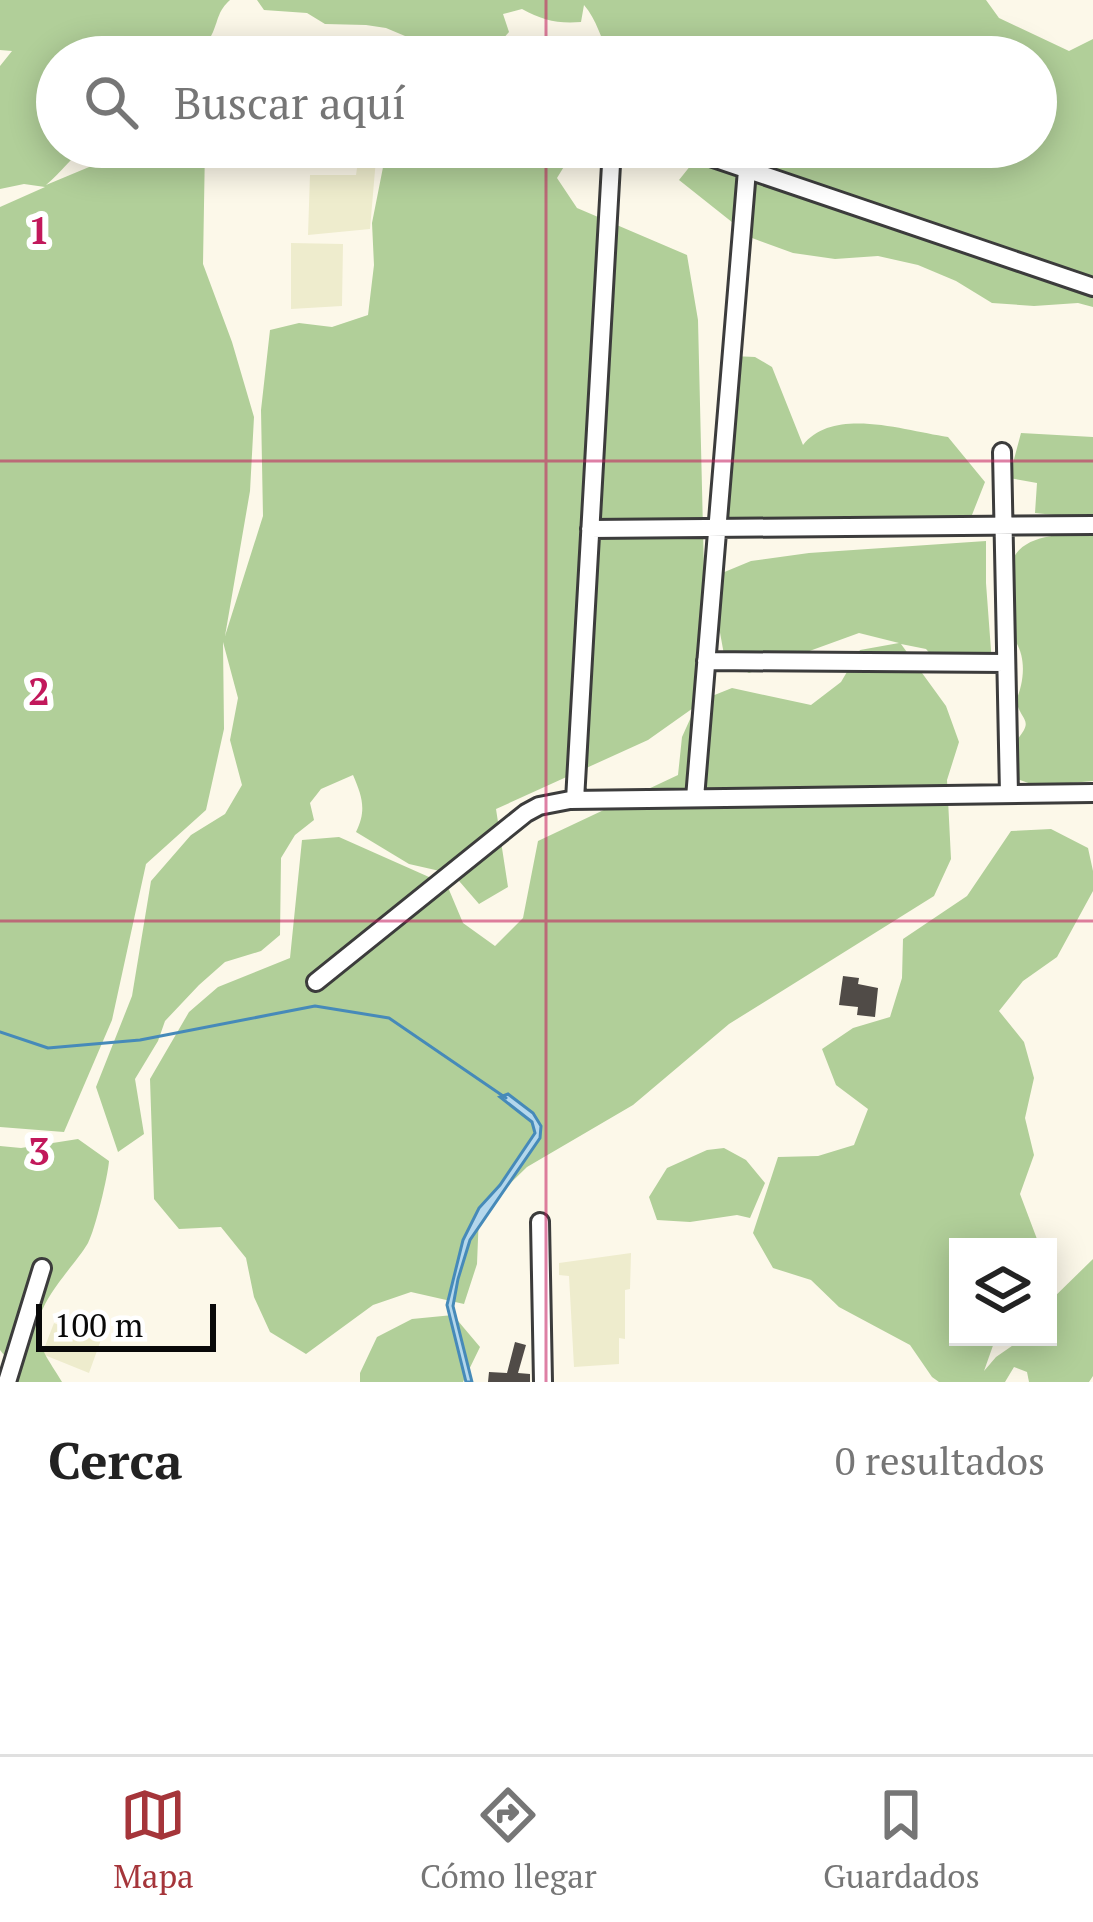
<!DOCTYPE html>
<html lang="es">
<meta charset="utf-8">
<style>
:root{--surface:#fff;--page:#f2f2f2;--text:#222;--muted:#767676;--line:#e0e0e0;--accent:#a5353a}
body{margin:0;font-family:"PT Serif",serif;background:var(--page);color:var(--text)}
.controls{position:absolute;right:36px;bottom:36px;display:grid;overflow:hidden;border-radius:0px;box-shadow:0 6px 30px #0003}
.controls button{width:108px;height:108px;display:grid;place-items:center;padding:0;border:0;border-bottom:3px solid var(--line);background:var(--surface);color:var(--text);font:60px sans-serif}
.scale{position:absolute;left:36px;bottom:30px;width:180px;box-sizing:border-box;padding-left:12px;border:6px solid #090909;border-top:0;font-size:33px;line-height:42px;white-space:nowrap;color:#090909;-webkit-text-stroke:9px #fff;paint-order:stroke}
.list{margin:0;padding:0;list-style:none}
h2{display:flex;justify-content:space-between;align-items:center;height:156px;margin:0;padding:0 48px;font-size:51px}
h2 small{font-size:39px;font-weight:400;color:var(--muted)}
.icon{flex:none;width:66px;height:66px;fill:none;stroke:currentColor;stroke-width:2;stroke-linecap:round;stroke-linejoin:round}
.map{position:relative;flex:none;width:1093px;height:1382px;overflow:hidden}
.search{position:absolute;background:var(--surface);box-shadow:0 6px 30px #0003;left:36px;right:36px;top:36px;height:132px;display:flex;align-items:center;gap:30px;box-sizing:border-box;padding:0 42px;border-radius:66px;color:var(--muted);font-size:45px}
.sheet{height:372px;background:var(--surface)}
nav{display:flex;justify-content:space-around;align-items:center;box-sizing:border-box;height:168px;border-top:3px solid var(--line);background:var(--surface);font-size:33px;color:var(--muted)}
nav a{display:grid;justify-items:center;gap:6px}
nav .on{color:var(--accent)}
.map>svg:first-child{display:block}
</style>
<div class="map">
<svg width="1093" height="1382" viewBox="0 0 1093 1382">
<rect width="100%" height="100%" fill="#fcf8e9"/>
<!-- farmland -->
<path fill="#eeeccd" d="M 360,147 L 377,147 L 370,229 L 308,235 L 310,175 L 356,175 Z
M 291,243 L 343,244 L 342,306 L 291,309 Z
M 631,1253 L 630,1289 L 625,1290 L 625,1339 L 619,1338 L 619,1364 L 574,1367 L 569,1276 L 559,1275 L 559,1263 Z
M 54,1323 L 73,1331 L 76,1325 L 102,1337 L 89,1373 L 42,1354 Z"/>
<!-- forest -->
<path fill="#b1cf99" d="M 0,0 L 230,0 C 218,11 219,18 213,32 C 208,43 203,44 204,57 L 57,57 L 57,147 L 88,147 C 70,157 62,172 46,185 L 137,147 L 205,147 L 203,264 L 232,342 L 254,417 L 250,491 L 225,636 L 263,516 L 261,410 L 270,330 L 299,323 L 332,327 L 368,315 L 374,265 L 372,223 L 387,147 L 576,147 L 557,178 L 577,208 L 687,255 L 698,320 L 707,698 L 732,688 L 811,705 L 841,682 L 860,650 L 899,643 L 859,633 L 749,673 L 725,660 L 710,578 L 751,561 L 809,553 L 986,541 L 986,583 L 992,664 L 940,665 L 926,649 L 901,644 L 946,706 L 959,742 L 947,780 L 951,859 L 934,896 L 729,1024 L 633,1105 L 527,1167 L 479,1214 L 477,1264 L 464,1304 L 411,1292 L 373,1305 L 306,1354 L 270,1332 L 254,1297 L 246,1258 L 221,1227 L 179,1229 L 154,1199 L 150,1079 L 189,1012 L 218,987 L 290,958 L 302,840 L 339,837 L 447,885 L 463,923 L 495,946 L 523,918 L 538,841 L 678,775 L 682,737 L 696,706 L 648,740 L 496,809 L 508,887 L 479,904 L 453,874 L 409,864 L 356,832 C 367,810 362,796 353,775 L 321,789 L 310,803 L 314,820 L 295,835 L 281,858 L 280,935 L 261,951 L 225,962 L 199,985 L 165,1021 L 158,1041 L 135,1079 L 144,1134 L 118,1152 L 96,1087 L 132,996 L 151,881 L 191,835 L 225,814 L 242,785 L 230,740 L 238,698 L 223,642 L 224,729 L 206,810 L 146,864 L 112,1020 L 64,1132 L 0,1127 L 0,207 L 45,187 L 24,184 L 0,189 L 0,66 L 12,51 L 0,50 Z
M 257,0 L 986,0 L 999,18 L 1069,51 L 1093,39 L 1093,307 L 1078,303 L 1034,306 L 992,303 L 956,281 L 918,265 L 878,256 L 835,259 L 793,253 L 752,238 L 679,180 L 691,165 L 693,156 L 688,147 L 1036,147 L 1036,57 L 610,57 C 601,39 597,20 584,5 L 581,22 C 558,24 542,20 522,9 L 503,14 L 509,32 L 487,57 L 410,57 L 405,36 L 386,28 L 366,25 L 325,24 L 307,13 L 264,10 Z
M 733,356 L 755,357 L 772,367 L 803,445 C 834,406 905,431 948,437 L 985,482 L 968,525 L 725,525 Z
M 1021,433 L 1093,437 L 1093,519 L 1035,513 L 1037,483 L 1009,478 Z
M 1093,531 L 1093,781 L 1037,786 L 1017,779 L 1015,742 C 1035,719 1022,723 1016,701 C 1025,679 1027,654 1011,635 C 1015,613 1009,598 1009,577 C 1010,532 1059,536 1093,531 Z
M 1051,829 L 1088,848 L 1093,871 L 1093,891 L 1057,957 L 1023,981 L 999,1011 L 1024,1042 L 1034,1078 L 1025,1118 L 1034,1155 L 1020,1194 L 1040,1247 L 958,1247 L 958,1337 L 996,1337 L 984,1371 L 996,1357 L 1025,1337 L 1048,1337 L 1048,1303 L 1093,1259 L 1093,1376 L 1089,1382 L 1029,1382 L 1027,1372 L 1014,1367 L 1005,1382 L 939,1382 L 932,1377 L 910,1345 L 839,1307 L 811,1280 L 773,1268 L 753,1233 L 778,1157 L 818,1156 L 854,1145 L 868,1109 L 836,1085 L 822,1049 L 853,1028 L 890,1017 L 902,978 L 903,939 L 967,896 L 1011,831 Z
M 78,1139 L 109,1161 C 108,1176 95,1230 88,1243 C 74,1267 36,1302 38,1331 C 39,1350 53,1366 62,1382 L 6,1382 L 4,1355 L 0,1350 L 0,1146 L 21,1148 Z
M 724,1148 L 746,1160 L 765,1183 L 750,1218 L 737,1215 L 690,1222 L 657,1220 L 649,1197 L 667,1168 L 707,1150 Z
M 453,1315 L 480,1347 L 463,1382 L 360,1382 L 360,1373 L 377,1337 L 412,1319 Z"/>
<!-- water -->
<path fill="#b4d7ec" stroke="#468ab9" stroke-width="3" d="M 508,1094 L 533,1113 L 541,1126 L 540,1138 L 470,1240 L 458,1279 L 453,1306 L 472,1382 L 466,1382 L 447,1305 L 463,1240 L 479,1208 L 500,1185 L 535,1133 L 532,1122 L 500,1097 Z"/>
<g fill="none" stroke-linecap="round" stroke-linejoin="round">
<!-- stream -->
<path stroke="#468ab9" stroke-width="3" d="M 0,1032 L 48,1048 L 140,1040 L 315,1006 L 389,1018 L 506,1098"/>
</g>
<!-- building -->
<path fill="#504b47" d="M 843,976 L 859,978 L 858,984 L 878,988 L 875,1017 L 857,1015 L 858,1007 L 839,1005 Z
M 515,1342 L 526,1345 L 518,1373 L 530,1374 L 530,1382 L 488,1382 L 489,1372 L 507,1373 Z"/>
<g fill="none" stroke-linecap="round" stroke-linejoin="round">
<!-- minor casing -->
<g stroke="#3c3c3c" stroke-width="22">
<path id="minor" d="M 681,147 L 1093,287
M 1002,452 L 1009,794
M 590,529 L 1093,525
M 706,661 L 1006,663
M 695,798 L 747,170
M 575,800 L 612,147
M 316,982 L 526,813 L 539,806 L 570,800 L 1093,793
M 540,1222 L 543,1382
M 7,1382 L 42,1268"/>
</g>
<!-- minor -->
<use href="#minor" stroke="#fff" stroke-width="16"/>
</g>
<!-- grid -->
<path fill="none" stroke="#c2185b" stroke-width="3" stroke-opacity="0.55" d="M 546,0 L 546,57M 546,147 L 546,1382M 0,461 L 1093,461M 0,921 L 1093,921"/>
<g font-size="39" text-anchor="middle" font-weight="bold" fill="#c2185b" stroke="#fff" stroke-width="12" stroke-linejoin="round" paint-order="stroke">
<text x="39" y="244">1</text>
<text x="39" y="705">2</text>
<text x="39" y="1165">3</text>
</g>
</svg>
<div class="controls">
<button><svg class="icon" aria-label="layers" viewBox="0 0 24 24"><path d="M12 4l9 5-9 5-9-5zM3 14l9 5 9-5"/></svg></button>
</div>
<div class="scale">100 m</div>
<div class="search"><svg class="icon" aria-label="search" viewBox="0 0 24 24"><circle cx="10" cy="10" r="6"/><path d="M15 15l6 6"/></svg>Buscar aquí</div>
</div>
<section class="sheet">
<h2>Cerca<small>0 resultados</small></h2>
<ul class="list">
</ul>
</section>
<nav>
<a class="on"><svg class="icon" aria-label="map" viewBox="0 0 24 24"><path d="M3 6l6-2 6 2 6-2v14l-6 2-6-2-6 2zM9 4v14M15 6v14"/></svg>Mapa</a>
<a><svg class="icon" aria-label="directions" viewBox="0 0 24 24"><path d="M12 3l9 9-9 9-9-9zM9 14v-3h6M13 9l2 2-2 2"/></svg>Cómo llegar</a>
<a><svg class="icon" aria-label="saved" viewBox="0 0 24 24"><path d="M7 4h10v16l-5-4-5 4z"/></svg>Guardados</a>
</nav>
